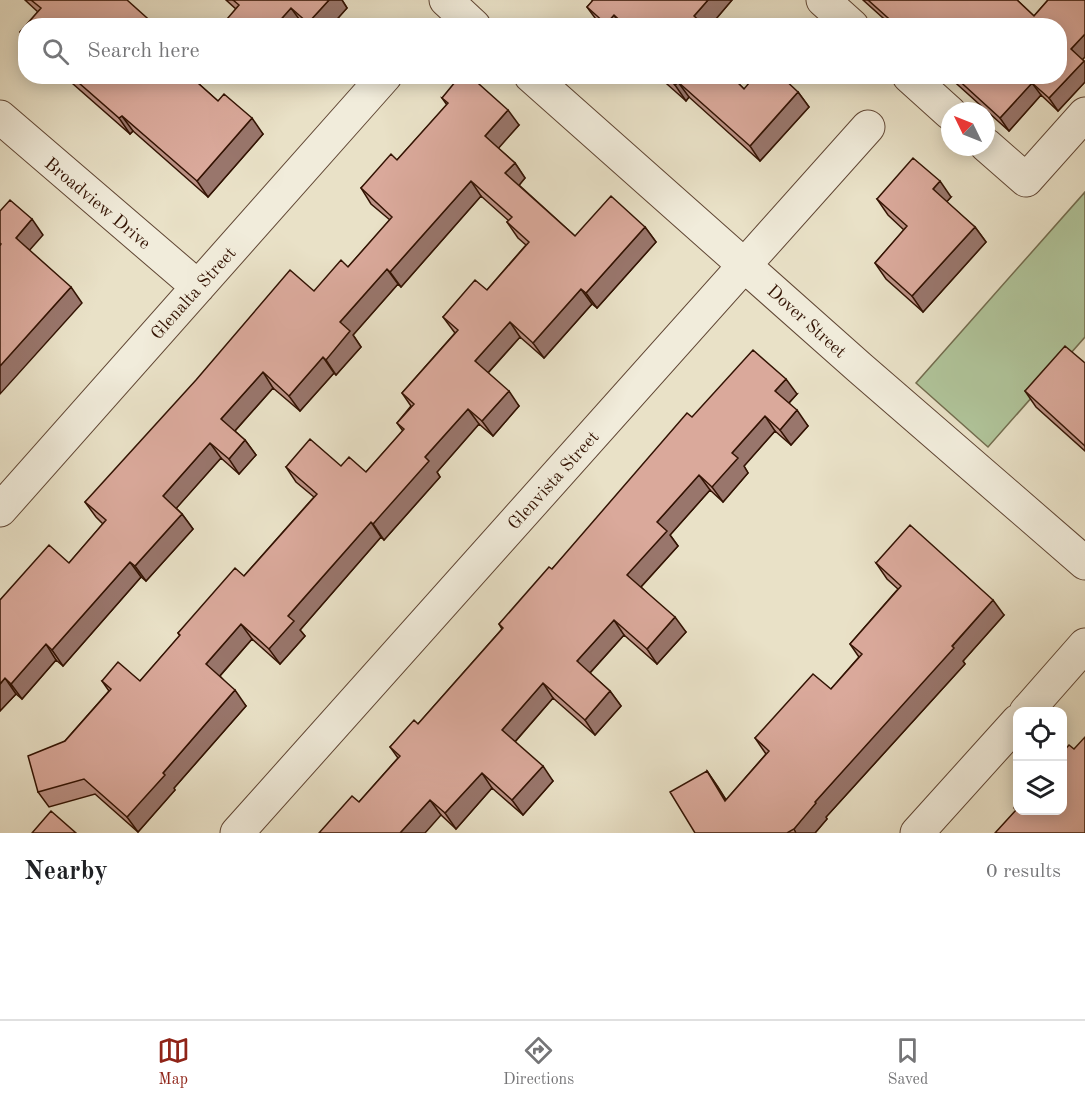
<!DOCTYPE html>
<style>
:root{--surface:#fff;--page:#f2f2f2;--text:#202124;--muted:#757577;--line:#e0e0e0;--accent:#8f2418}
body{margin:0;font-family:"Old Standard TT",serif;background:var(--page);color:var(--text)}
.controls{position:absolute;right:18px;bottom:18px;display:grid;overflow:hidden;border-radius:12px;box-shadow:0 3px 15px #0003}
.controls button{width:54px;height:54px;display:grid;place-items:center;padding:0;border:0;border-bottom:2px solid var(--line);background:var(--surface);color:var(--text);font:30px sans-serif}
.compass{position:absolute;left:941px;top:102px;width:54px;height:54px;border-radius:50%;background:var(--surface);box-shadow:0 3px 15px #0003;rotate:313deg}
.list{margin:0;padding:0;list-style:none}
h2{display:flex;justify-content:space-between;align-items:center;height:78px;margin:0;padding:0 24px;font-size:26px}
h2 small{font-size:20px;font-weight:400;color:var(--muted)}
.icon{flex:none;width:33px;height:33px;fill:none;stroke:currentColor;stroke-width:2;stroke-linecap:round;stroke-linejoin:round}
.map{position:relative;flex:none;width:1085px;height:833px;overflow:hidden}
.search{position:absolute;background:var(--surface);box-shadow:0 3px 15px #0003;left:18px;right:18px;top:18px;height:66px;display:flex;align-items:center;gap:15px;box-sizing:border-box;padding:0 21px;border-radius:24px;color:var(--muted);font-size:22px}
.sheet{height:186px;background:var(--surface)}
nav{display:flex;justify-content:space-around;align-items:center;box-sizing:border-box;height:84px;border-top:2px solid var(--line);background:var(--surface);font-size:16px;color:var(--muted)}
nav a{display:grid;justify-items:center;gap:3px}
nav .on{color:var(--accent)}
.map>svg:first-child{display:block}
</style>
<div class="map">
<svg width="1085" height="833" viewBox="0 0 1085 833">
<rect width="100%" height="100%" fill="#e9e1c7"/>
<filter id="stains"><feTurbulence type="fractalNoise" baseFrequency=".00333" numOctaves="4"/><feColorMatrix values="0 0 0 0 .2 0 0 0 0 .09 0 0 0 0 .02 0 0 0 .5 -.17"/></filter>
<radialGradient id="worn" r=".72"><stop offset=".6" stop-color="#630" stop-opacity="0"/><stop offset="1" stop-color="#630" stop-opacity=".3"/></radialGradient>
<!-- green -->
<path fill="#b0c49a" stroke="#726c4e" stroke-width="1.5" d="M 1085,192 L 1085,337 L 988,447 L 916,383 Z"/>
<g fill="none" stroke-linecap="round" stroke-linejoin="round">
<!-- minor casing -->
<g stroke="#604634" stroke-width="35">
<path id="minor" d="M 446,0 L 474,26
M 823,0 L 852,26
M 531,76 L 860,368 L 1085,563
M 909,76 L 950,113
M 0,117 L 198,287
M 986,145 L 1026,180 L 1085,114
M 0,510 L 385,76
M 1026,712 L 1085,645
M 237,833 L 868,127
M 917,833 L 1018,721"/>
</g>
<!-- minor -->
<use href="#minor" stroke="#f1ecdb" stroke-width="33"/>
</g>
<!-- wall -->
<path fill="#bb9185" stroke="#331303" stroke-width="1.5" d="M 25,0 L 127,0 L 26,26 L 26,40 L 20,32 L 38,12 Z
M 226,0 L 342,0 L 347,8 L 331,26 L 304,26 L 302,23 L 236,9 Z
M 592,0 L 732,0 L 710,26 L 602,26 L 598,22 L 587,7 L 593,1 Z
M 863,0 L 1017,0 L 1034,16 L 1048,0 L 1085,0 L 1085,57 L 1082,59 L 1085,62 L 1085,82 L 1058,111 L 1041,95 L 1009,131 L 948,76 L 1059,76 L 1059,26 L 892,26 Z
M 64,76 L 190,76 L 218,101 L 263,134 L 208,197 L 133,131 L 130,134 Z
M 658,76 L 731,76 L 744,89 L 798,92 L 809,107 L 760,161 L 689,97 L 686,101 Z
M 442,98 L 519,125 L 498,148 L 515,163 L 525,178 L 519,185 L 575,236 L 645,227 L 656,242 L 597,308 L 592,304 L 544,358 L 520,337 L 488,373 L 519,406 L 493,436 L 479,424 L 437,472 L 440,477 L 384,540 L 381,537 L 300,630 L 305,636 L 280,664 L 252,639 L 220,676 L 246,706 L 174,788 L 175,790 L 138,832 L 95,794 L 49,807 L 38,792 L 65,741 L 109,691 L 102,681 L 140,681 L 180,636 L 178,633 L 244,576 L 314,497 L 296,482 L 286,467 L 341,466 L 366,472 L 403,431 L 397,423 L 411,406 L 402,393 L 455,333 L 443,317 L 487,290 L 526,245 L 518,238 L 507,222 L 509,221 L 481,196 L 401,287 L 398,284 L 353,335 L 361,347 L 336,375 L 334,373 L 300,411 L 273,388 L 235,431 L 245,440 L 256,455 L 239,474 L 221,458 L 176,508 L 182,514 L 193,529 L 146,581 L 141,577 L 63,666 L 56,660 L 22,699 L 16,694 L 0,711 L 0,600 L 69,563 L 103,524 L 96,517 L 85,502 L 314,291 L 348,267 L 390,220 L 371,204 L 361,188 L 397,160 L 447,105 Z
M 951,197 L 946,202 L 975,227 L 986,242 L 923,312 L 886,279 L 875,263 L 904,230 L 888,215 L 877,199 Z
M 1085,363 L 1085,451 L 1036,407 L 1025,391 Z
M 797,394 L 789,403 L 808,426 L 791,445 L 775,431 L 744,466 L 748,473 L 723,502 L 710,490 L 670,535 L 678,546 L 641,587 L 686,632 L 657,664 L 624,635 L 590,673 L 610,691 L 621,706 L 595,735 L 553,698 L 515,742 L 553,781 L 523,815 L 492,788 L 456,829 L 441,815 L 359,802 L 398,758 L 390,747 L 418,724 L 502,629 L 499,624 L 552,569 L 692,417 Z
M 876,563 L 1004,615 L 963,661 L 965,664 L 826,817 L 827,819 L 815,833 L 695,833 L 707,771 L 726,800 L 766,754 L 755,738 L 831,689 L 859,657 L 850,644 L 898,589 L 887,579 Z"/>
<!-- shaded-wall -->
<path fill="#99766c" stroke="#331303" stroke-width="1.5" d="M 329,0 L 342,0 L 347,8 L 331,26 L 310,26 L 308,23 Z
M 708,0 L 732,0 L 710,26 L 701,26 L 694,16 Z
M 291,8 L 302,23 L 300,26 L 275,26 Z
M 614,15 L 621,26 L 607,26 L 606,24 Z
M 1085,34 L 1085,57 L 1080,62 L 1071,49 Z
M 1084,61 L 1085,62 L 1085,82 L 1058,111 L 1049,98 Z
M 678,82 L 689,97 L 686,101 L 675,85 Z
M 1032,83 L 1041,95 L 1009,131 L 1000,118 Z
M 798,92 L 809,107 L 760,161 L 750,146 Z
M 508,110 L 519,125 L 496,151 L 485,136 Z
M 122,116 L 133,131 L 130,134 L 119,118 Z
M 252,118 L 263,134 L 208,197 L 197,181 Z
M 515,163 L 525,178 L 516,189 L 505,173 Z
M 471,181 L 481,196 L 401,287 L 390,272 Z
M 940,181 L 951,197 L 944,205 L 933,189 Z
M 32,219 L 43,235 L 27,253 L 16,238 Z
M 645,227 L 656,242 L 597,308 L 586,293 Z
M 975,227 L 986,242 L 923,312 L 912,296 Z
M 387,269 L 398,284 L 353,335 L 361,347 L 336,375 L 326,360 L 340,322 Z
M 71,287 L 82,303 L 0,394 L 0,366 Z
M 581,289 L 592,304 L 544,358 L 533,343 Z
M 510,322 L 520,337 L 485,376 L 475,361 Z
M 323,357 L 334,373 L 300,411 L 289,396 Z
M 263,372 L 273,388 L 232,434 L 221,419 Z
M 786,379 L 797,394 L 786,406 L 775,391 Z
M 509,391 L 519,406 L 493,436 L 482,421 Z
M 468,409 L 479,424 L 437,472 L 440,477 L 384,540 L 373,524 L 425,457 Z
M 797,410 L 808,426 L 791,445 L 780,430 Z
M 765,416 L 775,431 L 744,466 L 748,473 L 723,502 L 712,487 L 732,453 Z
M 245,440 L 256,455 L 239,474 L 229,459 Z
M 210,443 L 221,458 L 173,512 L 163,496 Z
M 699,475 L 710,490 L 670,535 L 678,546 L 638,590 L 627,575 L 657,522 Z
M 182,514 L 193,529 L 146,581 L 135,566 Z
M 371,522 L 381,537 L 300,630 L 305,636 L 280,664 L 269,649 L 288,616 Z
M 130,562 L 141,577 L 63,666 L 52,650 Z
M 993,600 L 1004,615 L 963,661 L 965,664 L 826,817 L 827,819 L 815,833 L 796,833 L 794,829 L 815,802 Z
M 675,617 L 686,632 L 657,664 L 647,649 Z
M 614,620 L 624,635 L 587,676 L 577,661 Z
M 241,624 L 252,639 L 217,679 L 206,664 Z
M 46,644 L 56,660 L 22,699 L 11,684 Z
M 5,678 L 16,694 L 0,711 L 0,684 Z
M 543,683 L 553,698 L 512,745 L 502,730 Z
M 235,690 L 246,706 L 174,788 L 175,790 L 138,832 L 127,817 L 163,773 Z
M 610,691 L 621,706 L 595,735 L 585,720 Z
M 543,766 L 553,781 L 523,815 L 512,800 Z
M 707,771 L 718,787 L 736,816 L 725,801 Z
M 482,773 L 492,788 L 456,829 L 445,813 Z
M 430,800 L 441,815 L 425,833 L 400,833 Z"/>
<!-- building -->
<path fill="#daa99b" stroke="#331303" stroke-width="1.5" d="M 31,0 L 127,0 L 156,26 L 26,26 L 26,37 L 20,32 L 41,8 Z
M 233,0 L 329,0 L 308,23 L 291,8 L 275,26 L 221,26 L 239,5 Z
M 593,0 L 708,0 L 694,16 L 705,26 L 626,26 L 614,15 L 606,24 L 587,7 Z
M 868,0 L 1017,0 L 1034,16 L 1048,0 L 1085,0 L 1085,34 L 1071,49 L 1084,61 L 1049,98 L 1032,83 L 1000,118 L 954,76 L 1059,76 L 1059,26 L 897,26 Z
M 71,76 L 190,76 L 218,101 L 224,94 L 252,118 L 197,181 L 122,116 L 119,118 Z
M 460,76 L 470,76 L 508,110 L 485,136 L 515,163 L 505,173 L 575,236 L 611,196 L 645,227 L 586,293 L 581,289 L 533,343 L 510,322 L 475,361 L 509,391 L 482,421 L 468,409 L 425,457 L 429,461 L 373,524 L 371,522 L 288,616 L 294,621 L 269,649 L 241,624 L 206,664 L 235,690 L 163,773 L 165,775 L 127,817 L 84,779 L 38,792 L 28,756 L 65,741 L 111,689 L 102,681 L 118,662 L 140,681 L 180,635 L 178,633 L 235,568 L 244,576 L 317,494 L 286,467 L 310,439 L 341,466 L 349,457 L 366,472 L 404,429 L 397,423 L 414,404 L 402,393 L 458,330 L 443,317 L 475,280 L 487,290 L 529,242 L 507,222 L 512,217 L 471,181 L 390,272 L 387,269 L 340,322 L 350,331 L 326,360 L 323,357 L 289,396 L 263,372 L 221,419 L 245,440 L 229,459 L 210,443 L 163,496 L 182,514 L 135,566 L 130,562 L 52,650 L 46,644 L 11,684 L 5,678 L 0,684 L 0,600 L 49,545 L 69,563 L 106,520 L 85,502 L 196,380 L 290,270 L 314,291 L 341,260 L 348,267 L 392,217 L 361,188 L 391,154 L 397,160 L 448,103 L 442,98 Z
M 665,76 L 731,76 L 744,89 L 755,76 L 781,76 L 798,92 L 750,146 L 678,82 L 675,85 Z
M 913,158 L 940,181 L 933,189 L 975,227 L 912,296 L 875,263 L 907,226 L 877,199 Z
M 10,200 L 32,219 L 16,238 L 71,287 L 0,366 L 0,246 L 1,244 L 0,243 L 0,211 Z
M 1065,346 L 1085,363 L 1085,446 L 1025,391 Z
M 753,350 L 786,379 L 775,391 L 797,410 L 780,430 L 765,416 L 732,453 L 738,458 L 712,487 L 699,475 L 657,522 L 667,531 L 627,575 L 675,617 L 647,649 L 614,620 L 577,661 L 610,691 L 585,720 L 543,683 L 502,730 L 543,766 L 512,800 L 482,773 L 445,813 L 430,800 L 400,833 L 319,833 L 352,796 L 359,802 L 400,756 L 390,747 L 414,720 L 418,724 L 503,628 L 499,624 L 549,567 L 552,569 L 687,413 L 692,417 Z
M 910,525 L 993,600 L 952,646 L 954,648 L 815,802 L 816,803 L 794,829 L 787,833 L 695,833 L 670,792 L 707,771 L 725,801 L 769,751 L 755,738 L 813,674 L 831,689 L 862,654 L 850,644 L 901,586 L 876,563 Z
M 1085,737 L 1085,833 L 995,833 L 1016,810 L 1014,808 L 1017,803 L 1017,810 L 1062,810 L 1062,753 L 1069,745 L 1074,749 Z
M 51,811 L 76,833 L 32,833 Z"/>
<g text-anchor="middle" stroke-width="5" stroke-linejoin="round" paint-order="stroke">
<!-- street labels -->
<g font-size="18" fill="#331303" stroke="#f1ecdb">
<text transform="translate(98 203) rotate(40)" y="6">Broadview Drive</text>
<text transform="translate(193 293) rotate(-48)" y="6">Glenalta Street</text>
<text transform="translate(807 321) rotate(42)" y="6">Dover Street</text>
<text transform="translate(553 480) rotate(-48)" y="6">Glenvista Street</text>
</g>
</g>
<rect width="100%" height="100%" filter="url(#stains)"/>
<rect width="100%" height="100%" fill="url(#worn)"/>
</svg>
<div class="controls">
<button><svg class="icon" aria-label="locate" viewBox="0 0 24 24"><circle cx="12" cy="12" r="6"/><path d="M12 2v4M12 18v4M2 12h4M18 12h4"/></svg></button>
<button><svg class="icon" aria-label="layers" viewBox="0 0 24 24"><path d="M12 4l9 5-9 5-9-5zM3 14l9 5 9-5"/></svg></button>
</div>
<svg class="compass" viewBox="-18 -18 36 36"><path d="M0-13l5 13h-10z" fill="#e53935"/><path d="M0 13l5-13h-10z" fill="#757577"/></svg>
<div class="search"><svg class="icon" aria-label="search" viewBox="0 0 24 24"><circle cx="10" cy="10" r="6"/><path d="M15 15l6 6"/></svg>Search here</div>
</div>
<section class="sheet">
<h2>Nearby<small>0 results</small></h2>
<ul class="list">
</ul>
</section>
<nav>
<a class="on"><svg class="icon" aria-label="map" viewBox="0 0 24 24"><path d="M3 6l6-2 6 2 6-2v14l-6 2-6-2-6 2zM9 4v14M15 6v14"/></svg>Map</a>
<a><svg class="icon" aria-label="directions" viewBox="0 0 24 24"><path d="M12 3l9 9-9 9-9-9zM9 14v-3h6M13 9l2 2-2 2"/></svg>Directions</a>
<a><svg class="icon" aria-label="saved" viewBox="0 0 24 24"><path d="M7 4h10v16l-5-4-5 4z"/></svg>Saved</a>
</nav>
